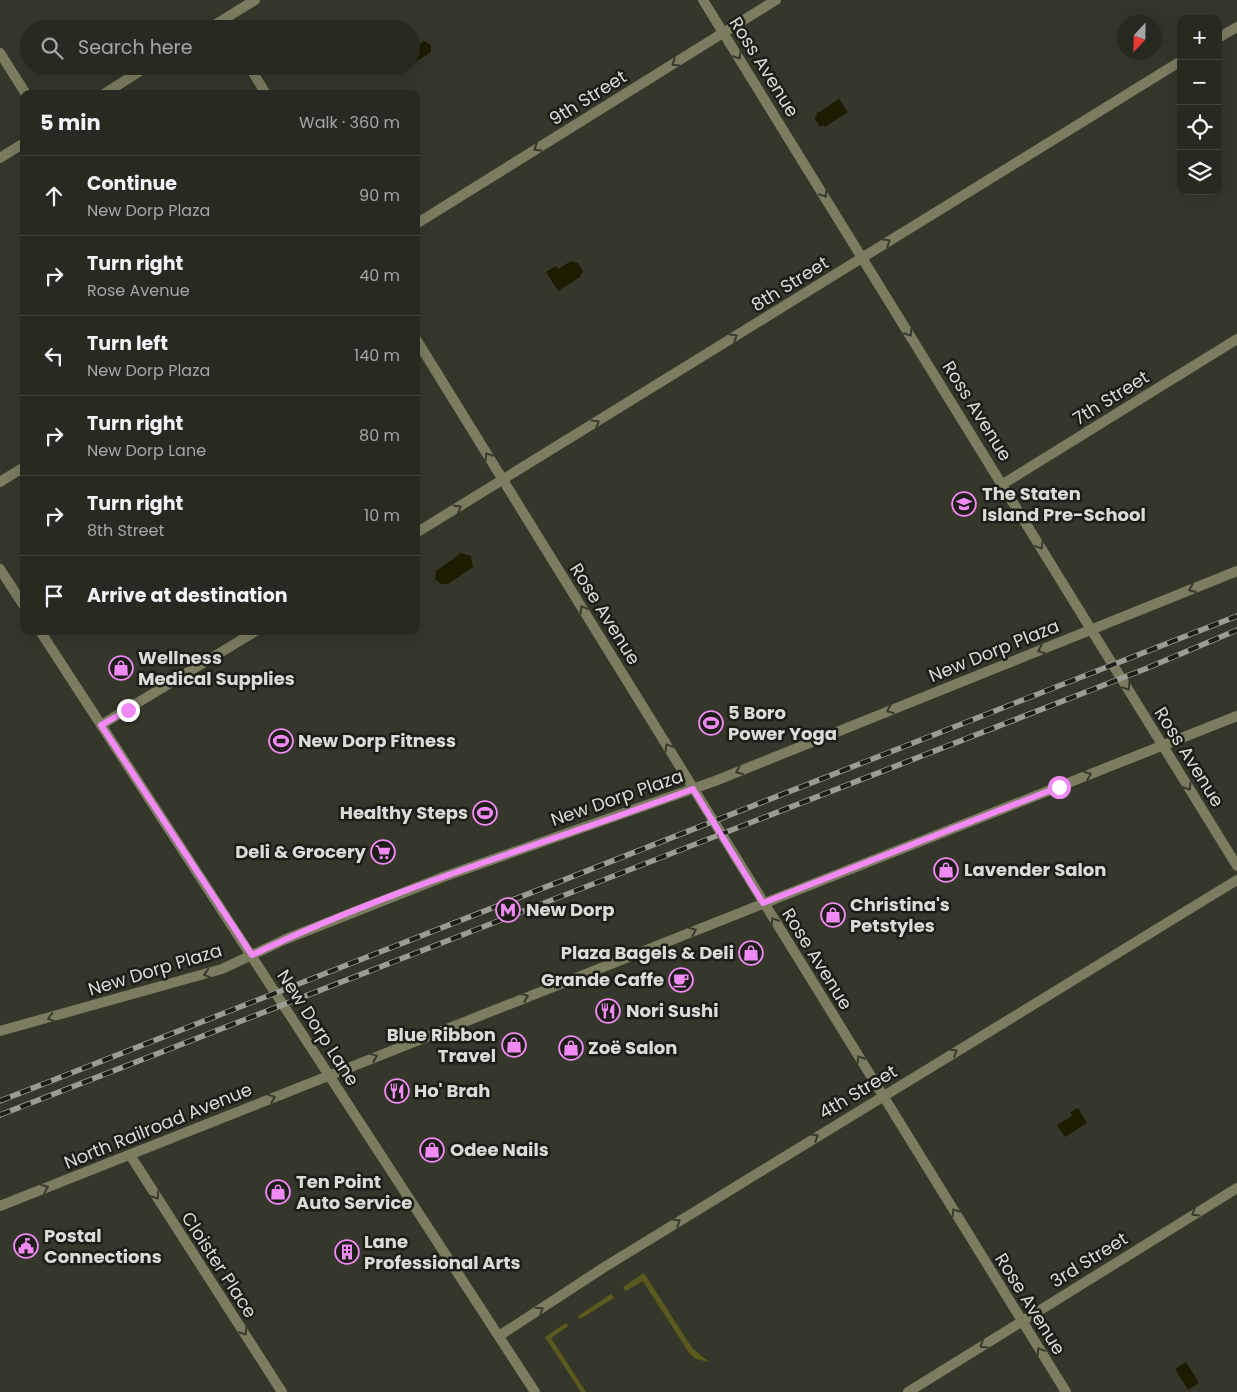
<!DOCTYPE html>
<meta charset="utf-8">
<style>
:root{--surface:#282920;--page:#34352d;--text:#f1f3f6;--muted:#a5a6a5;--line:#44453e}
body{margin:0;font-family:Poppins,sans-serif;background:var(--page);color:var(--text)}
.controls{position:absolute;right:15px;top:15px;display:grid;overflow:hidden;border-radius:10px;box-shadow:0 5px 20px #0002}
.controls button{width:45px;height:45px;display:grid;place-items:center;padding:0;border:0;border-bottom:1px solid var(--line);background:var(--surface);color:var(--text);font:25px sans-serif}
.compass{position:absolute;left:1117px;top:15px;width:45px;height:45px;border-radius:50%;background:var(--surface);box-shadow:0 5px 20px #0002;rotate:202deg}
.stop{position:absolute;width:15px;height:15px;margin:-11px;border:4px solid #f18af4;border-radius:50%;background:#fff}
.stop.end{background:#f18af4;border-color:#fff;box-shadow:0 1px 5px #0008}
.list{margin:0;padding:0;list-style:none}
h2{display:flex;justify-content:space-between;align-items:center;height:65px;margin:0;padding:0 20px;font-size:21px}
h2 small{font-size:16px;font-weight:400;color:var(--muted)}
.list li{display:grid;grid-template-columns:32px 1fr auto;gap:15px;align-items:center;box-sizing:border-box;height:80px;padding:0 20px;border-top:1px solid var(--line)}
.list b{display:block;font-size:19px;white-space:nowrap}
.list p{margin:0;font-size:16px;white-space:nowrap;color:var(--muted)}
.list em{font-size:16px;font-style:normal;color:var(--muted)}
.icon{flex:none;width:28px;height:28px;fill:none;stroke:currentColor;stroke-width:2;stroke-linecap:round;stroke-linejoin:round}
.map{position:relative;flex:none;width:1237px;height:1392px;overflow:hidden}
.search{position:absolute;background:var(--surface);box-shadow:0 5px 20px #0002;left:20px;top:20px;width:400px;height:55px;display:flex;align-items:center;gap:12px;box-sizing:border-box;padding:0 18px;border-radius:28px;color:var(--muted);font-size:19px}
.panel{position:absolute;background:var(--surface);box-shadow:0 5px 20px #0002;left:20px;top:90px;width:400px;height:545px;border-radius:10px}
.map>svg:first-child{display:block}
</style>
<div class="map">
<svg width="1237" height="1392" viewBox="0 0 1237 1392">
<rect width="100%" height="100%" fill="#36372b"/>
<!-- green -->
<path fill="#5a5a1f" d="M 644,1273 L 692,1348 L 709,1362 L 696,1359 L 689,1353 L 643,1281 L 626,1291 L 623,1287 Z
M 611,1294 L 614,1298 L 580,1319 L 578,1316 Z
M 566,1323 L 568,1326 L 551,1338 L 586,1392 L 581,1392 L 545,1337 Z"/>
<!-- water -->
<path fill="#1d1c00" d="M 424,41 L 431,45 L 431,52 L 411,65 L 411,49 Z
M 839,99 L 848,112 L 825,127 L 823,125 L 820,127 L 814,118 L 817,116 L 816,114 Z
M 571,261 L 578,263 L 583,271 L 580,277 L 558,291 L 546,272 L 556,266 L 558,269 Z
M 461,553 L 471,556 L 473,567 L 448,584 L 441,584 L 435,579 L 436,571 Z
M 1078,1108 L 1087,1123 L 1065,1137 L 1057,1125 L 1072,1116 L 1070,1112 Z
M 1186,1362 L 1199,1383 L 1188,1390 L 1175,1369 Z"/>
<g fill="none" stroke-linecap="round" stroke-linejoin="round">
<!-- minor -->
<path stroke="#7b7c60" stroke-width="10" d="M 703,0 L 1237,866
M 208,29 L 255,0
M 1218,38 L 1237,27
M 0,53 L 26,94
M 249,66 L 266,94
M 104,94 L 148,66
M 0,158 L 24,143
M 416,224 L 776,0
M 416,339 L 1066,1392
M 0,482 L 24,467
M 1003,484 L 1237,339
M 416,533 L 1181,61
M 101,725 L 256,631
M 0,1031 L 222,969 L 286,939 L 443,877 L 715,781 L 1237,571
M 130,1155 L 282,1392
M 0,1206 L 1237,716
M 499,1336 L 603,1268 L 1237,880
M 908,1392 L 1237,1188"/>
<!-- tertiary -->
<path stroke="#7b7c60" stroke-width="10" d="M 0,569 L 24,606
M 40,631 L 535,1392"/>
<!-- rail casing -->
<g stroke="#9b9c93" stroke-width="5.5">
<path id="rail" d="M 0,1101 L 1237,616
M 0,1115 L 1145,669 L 1237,630"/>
</g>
<!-- rail -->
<use href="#rail" stroke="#1d1e18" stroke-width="4" stroke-dasharray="11" stroke-linecap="butt"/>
</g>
<!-- one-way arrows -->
<defs><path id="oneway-chevron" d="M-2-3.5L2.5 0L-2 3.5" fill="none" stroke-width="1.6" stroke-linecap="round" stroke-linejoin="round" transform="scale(1.25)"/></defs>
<g stroke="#393a2e">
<use href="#oneway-chevron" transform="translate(738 56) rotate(58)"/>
<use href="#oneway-chevron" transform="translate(675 63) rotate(148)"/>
<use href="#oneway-chevron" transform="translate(537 148) rotate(148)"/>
<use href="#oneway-chevron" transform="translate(824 194) rotate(58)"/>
<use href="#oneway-chevron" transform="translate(887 242) rotate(-32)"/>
<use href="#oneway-chevron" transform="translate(909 333) rotate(58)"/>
<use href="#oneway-chevron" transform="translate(734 337) rotate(-32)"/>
<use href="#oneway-chevron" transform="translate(596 423) rotate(-32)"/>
<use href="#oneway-chevron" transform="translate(488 456) rotate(-122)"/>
<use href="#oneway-chevron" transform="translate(458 508) rotate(-31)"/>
<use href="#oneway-chevron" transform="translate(1040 546) rotate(59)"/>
<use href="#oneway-chevron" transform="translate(1192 589) rotate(157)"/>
<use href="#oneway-chevron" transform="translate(583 609) rotate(-121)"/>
<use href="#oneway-chevron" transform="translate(1041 650) rotate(158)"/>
<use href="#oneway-chevron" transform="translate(1127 687) rotate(58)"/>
<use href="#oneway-chevron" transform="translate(890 710) rotate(158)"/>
<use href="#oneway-chevron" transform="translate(668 747) rotate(-122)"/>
<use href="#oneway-chevron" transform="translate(739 771) rotate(158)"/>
<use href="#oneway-chevron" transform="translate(1088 775) rotate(-21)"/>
<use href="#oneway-chevron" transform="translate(1188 787) rotate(58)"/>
<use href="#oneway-chevron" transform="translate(774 921) rotate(-122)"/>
<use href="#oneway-chevron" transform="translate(693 931) rotate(-22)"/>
<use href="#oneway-chevron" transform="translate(207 974) rotate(164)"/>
<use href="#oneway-chevron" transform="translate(525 997) rotate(-22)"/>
<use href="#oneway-chevron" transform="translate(51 1018) rotate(164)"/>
<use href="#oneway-chevron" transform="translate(954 1052) rotate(-31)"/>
<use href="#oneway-chevron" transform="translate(374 1057) rotate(-22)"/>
<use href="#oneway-chevron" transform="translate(860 1059) rotate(-122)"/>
<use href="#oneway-chevron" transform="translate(272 1098) rotate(-22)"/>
<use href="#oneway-chevron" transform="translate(815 1137) rotate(-32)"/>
<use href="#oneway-chevron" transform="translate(45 1188) rotate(-22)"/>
<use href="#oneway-chevron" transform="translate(156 1196) rotate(57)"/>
<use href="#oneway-chevron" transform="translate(955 1212) rotate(-122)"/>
<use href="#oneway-chevron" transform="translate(1195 1213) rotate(148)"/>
<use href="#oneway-chevron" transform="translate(677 1222) rotate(-32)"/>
<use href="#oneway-chevron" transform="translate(540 1310) rotate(-33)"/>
<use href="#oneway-chevron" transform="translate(244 1332) rotate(57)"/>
<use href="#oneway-chevron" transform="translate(983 1345) rotate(148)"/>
<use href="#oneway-chevron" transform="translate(1040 1351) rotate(-122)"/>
</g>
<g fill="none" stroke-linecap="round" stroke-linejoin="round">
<!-- route -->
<path stroke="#f18af4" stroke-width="6" d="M 128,710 L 101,725 L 252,955 C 393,887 546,844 693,789 L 763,903 L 1059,787"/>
</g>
<!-- icons -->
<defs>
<g id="school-ring" transform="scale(1.25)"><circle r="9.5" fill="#1d1e18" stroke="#f18af4" stroke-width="1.5"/><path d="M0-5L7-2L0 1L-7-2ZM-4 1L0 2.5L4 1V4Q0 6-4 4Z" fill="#f18af4"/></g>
<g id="shop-ring" transform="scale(1.25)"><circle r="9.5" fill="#1d1e18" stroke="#f18af4" stroke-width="1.5"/><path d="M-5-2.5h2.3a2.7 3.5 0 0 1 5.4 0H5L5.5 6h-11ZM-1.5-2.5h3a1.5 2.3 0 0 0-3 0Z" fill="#f18af4"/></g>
<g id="stadium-ring" transform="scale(1.25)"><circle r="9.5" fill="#1d1e18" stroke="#f18af4" stroke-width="1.5"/><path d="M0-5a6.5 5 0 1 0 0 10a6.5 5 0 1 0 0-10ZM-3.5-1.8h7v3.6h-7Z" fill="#f18af4"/></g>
<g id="supermarket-ring" transform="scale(1.25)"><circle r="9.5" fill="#1d1e18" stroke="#f18af4" stroke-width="1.5"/><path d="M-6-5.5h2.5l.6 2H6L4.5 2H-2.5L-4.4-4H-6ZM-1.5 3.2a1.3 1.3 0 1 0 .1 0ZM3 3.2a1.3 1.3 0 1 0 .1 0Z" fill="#f18af4"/></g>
<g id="metro-ring" transform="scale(1.25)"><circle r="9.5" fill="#1d1e18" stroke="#f18af4" stroke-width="1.5"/><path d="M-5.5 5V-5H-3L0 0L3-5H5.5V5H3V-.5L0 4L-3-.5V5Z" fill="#f18af4"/></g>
<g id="cafe-ring" transform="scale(1.25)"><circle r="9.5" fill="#1d1e18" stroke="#f18af4" stroke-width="1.5"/><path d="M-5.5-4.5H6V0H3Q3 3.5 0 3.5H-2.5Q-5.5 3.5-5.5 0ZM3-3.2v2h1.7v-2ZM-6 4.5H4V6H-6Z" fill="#f18af4"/></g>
<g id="restaurant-ring" transform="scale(1.25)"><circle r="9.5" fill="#1d1e18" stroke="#f18af4" stroke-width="1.5"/><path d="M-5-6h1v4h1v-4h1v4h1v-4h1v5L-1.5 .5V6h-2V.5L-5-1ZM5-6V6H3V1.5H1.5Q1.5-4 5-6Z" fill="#f18af4"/></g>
<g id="civic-ring" transform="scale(1.25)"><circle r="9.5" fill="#1d1e18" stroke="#f18af4" stroke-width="1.5"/><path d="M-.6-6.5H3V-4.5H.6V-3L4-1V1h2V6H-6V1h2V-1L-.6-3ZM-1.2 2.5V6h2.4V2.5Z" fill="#f18af4"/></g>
<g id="building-ring" transform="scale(1.25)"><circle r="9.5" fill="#1d1e18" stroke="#f18af4" stroke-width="1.5"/><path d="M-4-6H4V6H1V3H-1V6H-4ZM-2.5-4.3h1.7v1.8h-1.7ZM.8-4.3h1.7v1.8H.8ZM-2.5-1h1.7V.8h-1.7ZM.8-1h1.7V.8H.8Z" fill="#f18af4"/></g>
</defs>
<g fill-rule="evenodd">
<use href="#school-ring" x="964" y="504"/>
<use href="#shop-ring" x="121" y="668"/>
<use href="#stadium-ring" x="711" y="723"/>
<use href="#stadium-ring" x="281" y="741"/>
<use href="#stadium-ring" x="485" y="813"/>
<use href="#supermarket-ring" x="383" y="852"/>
<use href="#shop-ring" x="946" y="870"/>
<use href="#metro-ring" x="508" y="910"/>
<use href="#shop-ring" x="833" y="915"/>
<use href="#shop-ring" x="751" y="953"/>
<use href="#cafe-ring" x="681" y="980"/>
<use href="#restaurant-ring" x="608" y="1011"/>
<use href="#shop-ring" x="514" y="1045"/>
<use href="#shop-ring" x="571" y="1048"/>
<use href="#restaurant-ring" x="397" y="1091"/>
<use href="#shop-ring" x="432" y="1150"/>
<use href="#shop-ring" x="278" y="1192"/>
<use href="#civic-ring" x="26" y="1246"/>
<use href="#building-ring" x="347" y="1252"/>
</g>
<g text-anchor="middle" stroke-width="5" stroke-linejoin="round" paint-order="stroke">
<!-- street labels -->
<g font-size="18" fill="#dbdcd5" stroke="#1d1e18">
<text transform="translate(764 67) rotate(58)" y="6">Ross Avenue</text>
<text transform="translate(588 98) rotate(-32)" y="6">9th Street</text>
<text transform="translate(790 284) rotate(-32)" y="6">8th Street</text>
<text transform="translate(1111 398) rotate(-32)" y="6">7th Street</text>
<text transform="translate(977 411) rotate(58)" y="6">Ross Avenue</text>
<text transform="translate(605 614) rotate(58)" y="6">Rose Avenue</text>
<text transform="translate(994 651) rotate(-22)" y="6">New Dorp Plaza</text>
<text transform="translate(1189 757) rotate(58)" y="6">Ross Avenue</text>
<text transform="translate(617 798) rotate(-19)" y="6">New Dorp Plaza</text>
<text transform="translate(817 959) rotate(58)" y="6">Rose Avenue</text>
<text transform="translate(155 970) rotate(-17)" y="6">New Dorp Plaza</text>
<text transform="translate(318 1028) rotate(57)" y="6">New Dorp Lane</text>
<text transform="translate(858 1092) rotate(-31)" y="6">4th Street</text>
<text transform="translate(158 1126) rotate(-22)" y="6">North Railroad Avenue</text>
<text transform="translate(1089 1260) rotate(-32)" y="6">3rd Street</text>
<text transform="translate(219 1265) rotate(57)" y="6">Cloister Place</text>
<text transform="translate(1030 1304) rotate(58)" y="6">Rose Avenue</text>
</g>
<!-- poi labels -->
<g font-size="18" font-weight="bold" fill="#dbdcd5" stroke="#1d1e18" text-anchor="start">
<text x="982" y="500">The Staten<tspan x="982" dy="21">Island Pre-School</tspan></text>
<text x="138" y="664">Wellness<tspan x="138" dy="21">Medical Supplies</tspan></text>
<text x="728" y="719">5 Boro<tspan x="728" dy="21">Power Yoga</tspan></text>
<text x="298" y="747">New Dorp Fitness</text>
<text x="468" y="819" text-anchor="end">Healthy Steps</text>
<text x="366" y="858" text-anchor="end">Deli &amp; Grocery</text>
<text x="964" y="876">Lavender Salon</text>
<text x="850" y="911">Christina's<tspan x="850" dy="21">Petstyles</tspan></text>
<text x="526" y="916">New Dorp</text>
<text x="734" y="959" text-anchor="end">Plaza Bagels &amp; Deli</text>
<text x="664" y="986" text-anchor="end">Grande Caffe</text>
<text x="626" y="1017">Nori Sushi</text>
<text x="496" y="1041" text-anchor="end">Blue Ribbon<tspan x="496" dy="21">Travel</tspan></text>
<text x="588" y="1054">Zoë Salon</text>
<text x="414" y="1097">Ho' Brah</text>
<text x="450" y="1156">Odee Nails</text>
<text x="296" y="1188">Ten Point<tspan x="296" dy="21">Auto Service</tspan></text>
<text x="44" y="1242">Postal<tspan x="44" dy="21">Connections</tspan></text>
<text x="364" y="1248">Lane<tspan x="364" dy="21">Professional Arts</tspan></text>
</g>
</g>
</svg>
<div class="controls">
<button>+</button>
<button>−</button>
<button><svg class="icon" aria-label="locate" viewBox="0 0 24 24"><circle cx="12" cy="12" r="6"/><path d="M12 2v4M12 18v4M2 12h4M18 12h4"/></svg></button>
<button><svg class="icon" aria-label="layers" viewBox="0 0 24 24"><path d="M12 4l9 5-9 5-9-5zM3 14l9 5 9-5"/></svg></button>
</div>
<svg class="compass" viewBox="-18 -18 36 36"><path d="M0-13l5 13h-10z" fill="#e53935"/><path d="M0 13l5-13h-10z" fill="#a5a6a5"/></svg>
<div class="stop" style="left:1059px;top:787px"></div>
<div class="stop end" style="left:128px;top:710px"></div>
<div class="search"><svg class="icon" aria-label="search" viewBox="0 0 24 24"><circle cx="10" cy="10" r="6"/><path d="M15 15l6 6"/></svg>Search here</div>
<section class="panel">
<h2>5 min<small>Walk · 360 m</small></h2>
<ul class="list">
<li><svg class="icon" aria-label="ahead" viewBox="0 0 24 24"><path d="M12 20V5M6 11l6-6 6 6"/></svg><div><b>Continue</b><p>New Dorp Plaza</p></div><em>90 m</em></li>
<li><svg class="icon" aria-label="right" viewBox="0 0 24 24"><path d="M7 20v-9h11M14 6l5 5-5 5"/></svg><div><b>Turn right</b><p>Rose Avenue</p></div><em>40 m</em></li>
<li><svg class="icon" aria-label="left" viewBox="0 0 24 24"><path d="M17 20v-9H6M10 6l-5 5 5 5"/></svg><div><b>Turn left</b><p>New Dorp Plaza</p></div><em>140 m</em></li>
<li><svg class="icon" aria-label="right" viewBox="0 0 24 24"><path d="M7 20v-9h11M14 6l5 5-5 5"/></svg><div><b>Turn right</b><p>New Dorp Lane</p></div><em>80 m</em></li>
<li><svg class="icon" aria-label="right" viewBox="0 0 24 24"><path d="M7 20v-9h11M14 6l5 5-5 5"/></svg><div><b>Turn right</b><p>8th Street</p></div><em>10 m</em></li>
<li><svg class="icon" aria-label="arrive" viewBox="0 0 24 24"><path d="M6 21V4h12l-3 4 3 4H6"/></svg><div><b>Arrive at destination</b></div></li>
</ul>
</section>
</div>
